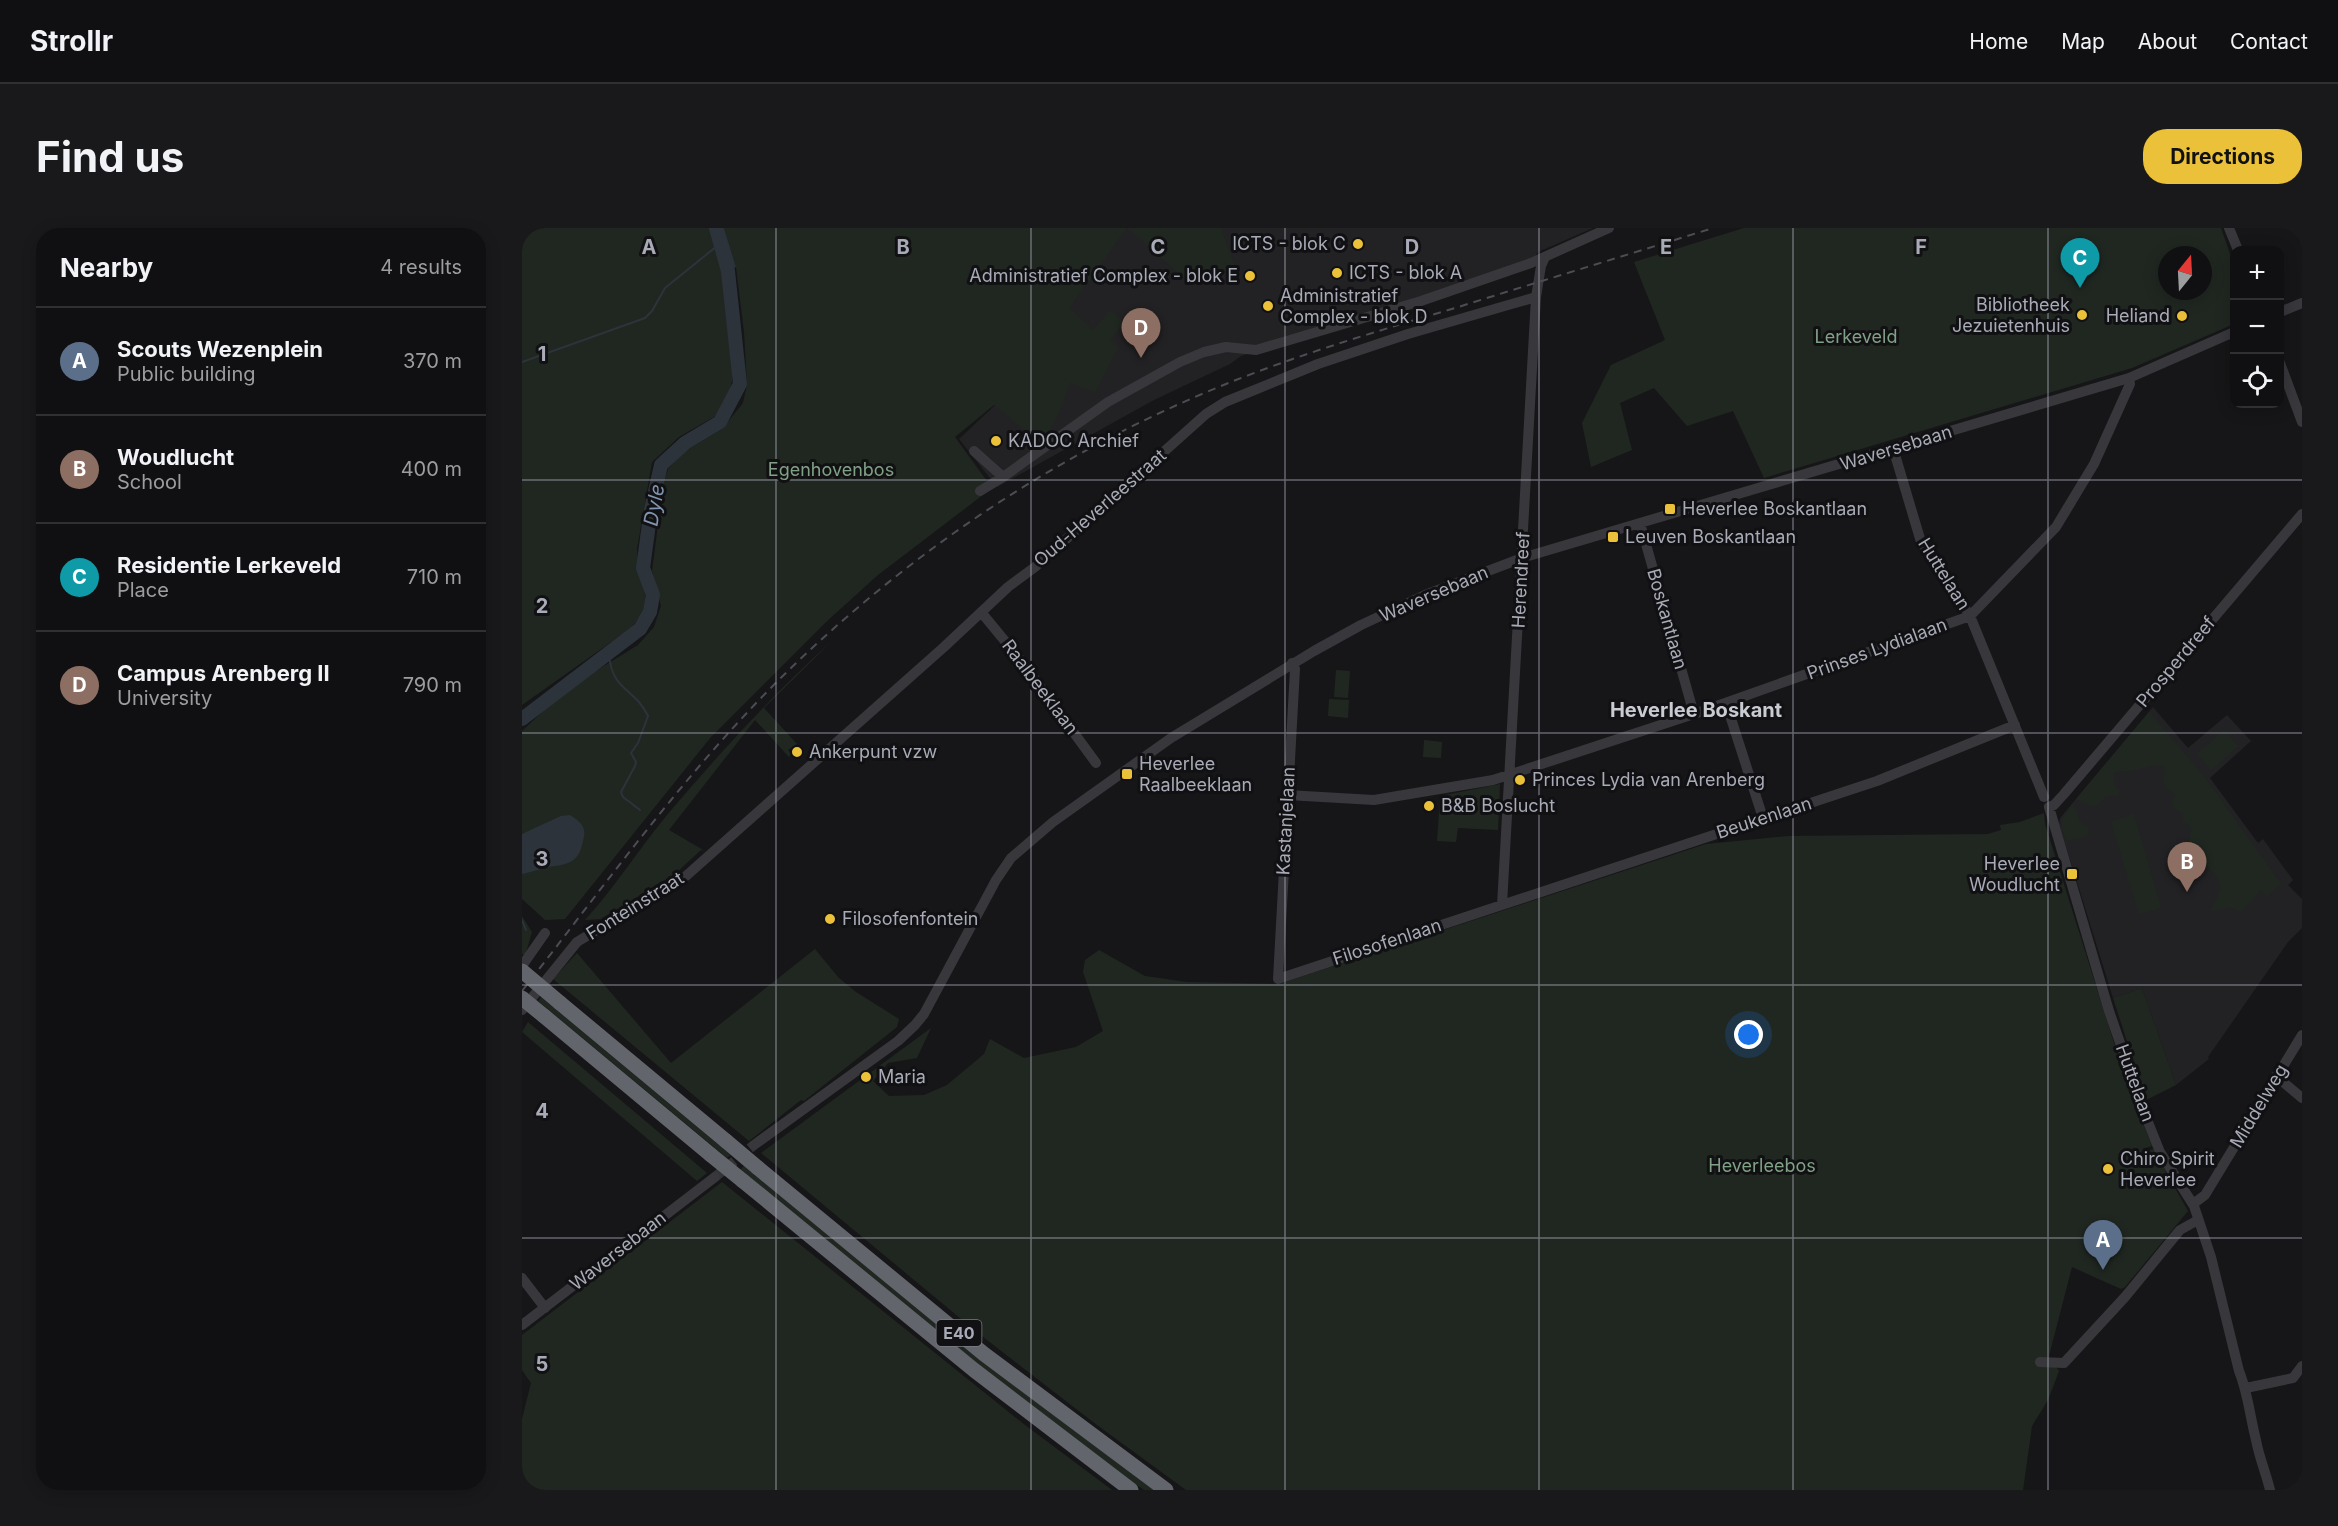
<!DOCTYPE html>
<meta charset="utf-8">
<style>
:root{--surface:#101012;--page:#19191b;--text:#f1f3f6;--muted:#9c9d9f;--line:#303032;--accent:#ebc13a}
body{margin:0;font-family:Inter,sans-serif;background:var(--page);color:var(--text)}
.controls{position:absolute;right:18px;top:18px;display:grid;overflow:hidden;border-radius:12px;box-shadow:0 3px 15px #0003}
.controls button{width:54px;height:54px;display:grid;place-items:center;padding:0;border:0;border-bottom:2px solid var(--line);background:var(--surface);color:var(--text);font:30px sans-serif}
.compass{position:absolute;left:1636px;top:18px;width:54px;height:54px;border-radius:50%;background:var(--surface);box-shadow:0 3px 15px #0003;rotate:18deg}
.you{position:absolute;left:1227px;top:807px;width:21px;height:21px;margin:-15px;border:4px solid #fff;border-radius:50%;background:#1a73e8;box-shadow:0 0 0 9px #1a73e833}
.badge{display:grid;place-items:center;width:39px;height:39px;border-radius:50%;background:var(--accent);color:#fff;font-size:20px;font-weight:700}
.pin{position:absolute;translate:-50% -50px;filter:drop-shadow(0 2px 3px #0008)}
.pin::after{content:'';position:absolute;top:32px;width:21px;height:18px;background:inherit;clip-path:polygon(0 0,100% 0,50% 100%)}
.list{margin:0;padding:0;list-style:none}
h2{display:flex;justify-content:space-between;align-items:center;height:78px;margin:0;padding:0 24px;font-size:26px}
h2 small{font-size:20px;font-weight:400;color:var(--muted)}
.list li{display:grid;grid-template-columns:39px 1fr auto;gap:18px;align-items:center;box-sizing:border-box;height:108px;padding:0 24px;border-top:2px solid var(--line)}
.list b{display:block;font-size:22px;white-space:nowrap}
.list p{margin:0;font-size:20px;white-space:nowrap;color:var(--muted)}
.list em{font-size:20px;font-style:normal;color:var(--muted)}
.icon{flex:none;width:33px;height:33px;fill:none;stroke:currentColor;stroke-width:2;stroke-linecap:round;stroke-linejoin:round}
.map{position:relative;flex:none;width:1780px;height:1262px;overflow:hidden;border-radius:24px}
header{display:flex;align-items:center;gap:36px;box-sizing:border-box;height:84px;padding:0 30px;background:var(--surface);border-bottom:2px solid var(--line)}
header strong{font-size:28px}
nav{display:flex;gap:33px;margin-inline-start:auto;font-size:21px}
.intro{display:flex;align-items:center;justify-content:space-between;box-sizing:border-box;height:144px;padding:0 36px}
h1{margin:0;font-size:42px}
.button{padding:15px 27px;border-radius:24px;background:var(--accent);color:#111;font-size:21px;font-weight:700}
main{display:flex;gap:36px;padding:0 36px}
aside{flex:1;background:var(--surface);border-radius:24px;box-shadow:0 3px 15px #0003}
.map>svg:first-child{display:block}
</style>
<header>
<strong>Strollr</strong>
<nav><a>Home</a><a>Map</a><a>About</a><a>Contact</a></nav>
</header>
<div class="intro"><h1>Find us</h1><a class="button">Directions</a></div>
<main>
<aside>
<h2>Nearby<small>4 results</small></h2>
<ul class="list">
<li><span class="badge" style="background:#5c6f8a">A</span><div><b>Scouts Wezenplein</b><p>Public building</p></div><em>370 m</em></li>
<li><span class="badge" style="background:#8d6e63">B</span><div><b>Woudlucht</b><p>School</p></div><em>400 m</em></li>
<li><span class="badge" style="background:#0f9aa8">C</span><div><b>Residentie Lerkeveld</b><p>Place</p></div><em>710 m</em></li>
<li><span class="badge" style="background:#8d6e63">D</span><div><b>Campus Arenberg II</b><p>University</p></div><em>790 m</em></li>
</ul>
</aside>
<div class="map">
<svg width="1780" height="1262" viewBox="0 0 1780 1262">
<rect width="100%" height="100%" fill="#161618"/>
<!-- built -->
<path fill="#222224" d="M 588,0 L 1071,0 L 1016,24 L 1009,35 L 719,128 L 708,136 L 632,172 L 475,259 L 437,211 L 521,132 L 527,87 Z
M 1631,479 L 1666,520 L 1705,487 L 1729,513 L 1688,550 L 1736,615 L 1741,611 L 1771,652 L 1766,657 L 1780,671 L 1780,700 L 1766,714 L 1686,829 L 1687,831 L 1654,857 L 1620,760 L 1591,770 L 1537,596 L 1538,590 Z"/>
<!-- green -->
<path fill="#202721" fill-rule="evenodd" d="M 0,0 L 187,0 L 198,35 L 210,107 L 210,153 L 207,167 L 197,186 L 157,209 L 130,234 L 115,321 L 116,341 L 125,374 L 121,385 L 109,400 L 0,477 Z
M 202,0 L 605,0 L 547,80 L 571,102 L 588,82 L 603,95 L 588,112 L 596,120 L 573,164 L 548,155 L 537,186 L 519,215 L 472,177 L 433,209 L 470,260 L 356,347 L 304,394 L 189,509 L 43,691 L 23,692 L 0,671 L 0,503 L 46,460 L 116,417 L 132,399 L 139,378 L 130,343 L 141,258 L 146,241 L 162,224 L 200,201 L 221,175 L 225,157 L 222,104 L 214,39 Z
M 606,0 L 699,0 L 714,42 L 669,56 Z
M 1222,0 L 1699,0 L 1712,37 L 1712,96 L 1610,140 L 1242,250 L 1211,183 L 1165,198 L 1132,160 L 1098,175 L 1110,222 L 1069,239 L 1060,195 L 1089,137 L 1143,112 L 1112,34 ZM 1645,27 L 1681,27 L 1681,63 L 1645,63 Z
M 310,413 L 242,480 L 275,516 L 266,522 L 269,526 L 267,529 L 233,492 L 147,602 L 183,623 L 179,622 L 153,646 L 79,691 L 63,692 C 93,659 117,621 145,587 C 197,526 250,467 310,413 Z
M 814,442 L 828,443 L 826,470 L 812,469 Z
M 807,471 L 827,472 L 826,490 L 806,488 Z
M 1627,484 L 1681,547 L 1759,656 L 1745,668 L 1739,662 L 1719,684 L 1709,679 L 1691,683 L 1689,681 C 1712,646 1685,646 1670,621 C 1665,613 1670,607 1668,598 L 1661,594 L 1661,586 L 1652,580 L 1650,573 L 1654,567 L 1645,561 L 1641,553 L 1643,542 L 1642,538 C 1625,535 1612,546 1596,543 L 1592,545 L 1591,554 L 1597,563 L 1597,567 L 1583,569 L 1575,577 L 1570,578 L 1554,571 Z
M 1702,502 L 1716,518 L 1689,542 L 1675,526 Z
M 902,512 L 920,514 L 919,530 L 901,529 Z
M 978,556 L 976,602 L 936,600 L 934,614 L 915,613 L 918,568 Z
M 1550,578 L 1555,582 L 1557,593 L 1566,600 L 1566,606 L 1563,609 L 1544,613 C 1538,594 1537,593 1550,578 Z
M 1522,585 L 1523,596 L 1604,853 L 1630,918 L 1620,921 L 1623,924 L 1631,921 L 1666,983 L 1603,1059 L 1599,1061 L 1550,1039 L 1527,1128 L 1537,1143 L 1526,1172 L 1510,1198 L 1501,1262 L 664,1262 L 575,1197 L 456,1105 L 239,925 L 409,800 L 395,830 L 366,835 L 351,853 L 367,868 L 402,867 L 425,857 L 462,826 L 468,811 L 502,830 L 554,819 L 581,803 L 561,744 L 563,732 L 577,722 L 623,748 L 665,754 L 757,756 L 1184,616 L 1267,608 L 1466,606 L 1479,602 L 1478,597 L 1498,594 Z
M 1612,586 L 1639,680 L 1617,686 L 1589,594 Z
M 0,688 L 10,704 L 3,728 L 0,726 Z
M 293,721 L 316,749 L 334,764 L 377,791 L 375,799 L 282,873 L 279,872 L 227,913 L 31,751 L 55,725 L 149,835 Z
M 1620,760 L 1654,857 L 1624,872 L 1591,770 Z
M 19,769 L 209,927 L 205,930 L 16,773 Z
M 6,794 L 185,945 L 175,953 L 0,804 Z
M 222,938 L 460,1132 L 632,1262 L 622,1262 L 603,1249 L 456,1137 L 218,942 Z
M 200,954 L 503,1197 L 590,1262 L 0,1262 L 0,1191 L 9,1155 L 0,1142 L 0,1107 Z"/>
<!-- water -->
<path fill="#2c333b" d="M 187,0 L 202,0 L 214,39 L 206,43 L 198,35 Z
M 48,587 C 56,592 64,598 62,608 C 58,629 54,635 33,638 C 22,639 11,644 0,646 L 0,606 L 39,588 Z"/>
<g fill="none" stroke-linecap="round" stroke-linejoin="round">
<!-- stream -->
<path stroke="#2c333b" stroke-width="2" d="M 0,134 L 123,90 L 130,83 L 143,60 L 195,18
M 87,425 C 89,463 113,460 126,488 L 116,515 L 109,525 L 114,534 L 113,538 L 99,564 L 101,569 L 118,582
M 0,692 L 4,702"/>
<!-- river -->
<path stroke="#2c333b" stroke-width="14" d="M 0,491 L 118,401 L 128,384 L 131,367 L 121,340 L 129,281 L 139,237 L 163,215 L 198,194 L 218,156 L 206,43 L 194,0"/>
<!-- minor-tunnel -->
<path stroke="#333438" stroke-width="10" stroke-dasharray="10 5" stroke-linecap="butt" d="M 193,949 L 232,917"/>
<!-- minor -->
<path stroke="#37373c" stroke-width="10" d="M 1707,0 L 1716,22
M 1758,84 L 1780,75
M 1758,135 L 1780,194
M 1371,220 L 1399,314 L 1448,388 L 1522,569
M 452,223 L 481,249 L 586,174 L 658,134 L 682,124 L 704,119 L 734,122 L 899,73 L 1009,35 L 1087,0
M 458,263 L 481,249
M 1118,295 L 1172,486
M 459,384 L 501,435 L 574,535
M 770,435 L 773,441 L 756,751 L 1355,553 L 1493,497
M 1204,475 L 1241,590
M 765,567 L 852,572 L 971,552 L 1172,486 L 1448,388 L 1534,299 L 1572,236 L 1608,156 L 1607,150
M 980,677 L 1014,69 L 1019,38 L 1023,29
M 0,738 L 23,705
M 0,782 L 55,714 L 164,648 L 422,419 L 486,359 L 513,339 L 684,186 L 703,174 L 796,136 L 886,106 L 1014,69
M 1754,848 L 1780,870
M 232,917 L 376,813 L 393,797 L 402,786 L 474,652 L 489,630 L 531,594 L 649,510 L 792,423 L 839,397 L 903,367 L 1000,330 L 1607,150 L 1712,104
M 1671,976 L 1683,967 L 1780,807
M 0,1050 L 23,1080
M 0,1097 L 193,949
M 1518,1134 L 1542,1135 L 1603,1069 L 1658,1002 L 1676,992
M 1724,1160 L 1771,1150 L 1780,1138
M 1748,1262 C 1744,1245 1737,1229 1734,1212 C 1728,1189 1726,1165 1717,1143 L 1689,1029 L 1672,978 L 1638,924 L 1622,884 L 1587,783 L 1527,579 L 1532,577 L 1542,566 L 1780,286"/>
<!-- highway -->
<path stroke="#63656d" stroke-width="15" d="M 38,775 L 204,913
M 22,788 L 189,927
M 236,940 L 462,1126 L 644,1262
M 221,953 L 452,1142 L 609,1262"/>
<!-- rail -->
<path stroke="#4c4d53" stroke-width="2" stroke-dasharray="8 6" stroke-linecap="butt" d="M 0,763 C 87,652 169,536 271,438 C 396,318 543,221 704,156 C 778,126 856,103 933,80 C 1019,53 1105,27 1191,0"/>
<!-- highway-bridge -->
<path stroke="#63656d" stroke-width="15" d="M 0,743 L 38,775
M 0,770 L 22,788
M 204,913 L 236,940
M 189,927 L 221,953"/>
</g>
<!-- grid -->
<path fill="none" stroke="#a8abb7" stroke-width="1.5" stroke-opacity="0.55" d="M 254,0 L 254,1262M 509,0 L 509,1262M 763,0 L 763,1262M 1017,0 L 1017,1262M 1271,0 L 1271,1262M 1526,0 L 1526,1262M 0,252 L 1780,252M 0,505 L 1780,505M 0,757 L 1780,757M 0,1010 L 1780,1010"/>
<!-- markers -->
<g fill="#ebc13a" stroke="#111113" stroke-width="2">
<circle cx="836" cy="16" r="6"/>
<circle cx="815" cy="45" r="6"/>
<circle cx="728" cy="48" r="6"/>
<circle cx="746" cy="78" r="6"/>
<circle cx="1560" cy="87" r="6"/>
<circle cx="1660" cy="88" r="6"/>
<circle cx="474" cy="213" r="6"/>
<rect x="1142" y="275" width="12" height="12" rx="3"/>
<rect x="1085" y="303" width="12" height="12" rx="3"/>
<circle cx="275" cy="524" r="6"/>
<rect x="599" y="540" width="12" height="12" rx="3"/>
<circle cx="998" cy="552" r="6"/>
<circle cx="907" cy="578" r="6"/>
<rect x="1544" y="640" width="12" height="12" rx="3"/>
<circle cx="308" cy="691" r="6"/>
<circle cx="344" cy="849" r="6"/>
<circle cx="1586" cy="941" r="6"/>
</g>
<g text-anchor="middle" stroke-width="6" stroke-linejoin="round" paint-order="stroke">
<!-- shield labels -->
<rect fill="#111113" stroke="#7b7d86" stroke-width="1.5" x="414.5" y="1092" width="45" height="26" rx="4.5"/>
<g font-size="16" font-weight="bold" fill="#a8abb7">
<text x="437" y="1111">E40</text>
</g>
<!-- poi labels -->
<g font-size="18" fill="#a8abb7" stroke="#111113" text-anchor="start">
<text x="824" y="22" text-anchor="end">ICTS - blok C</text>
<text x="827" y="51">ICTS - blok A</text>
<text x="716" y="54" text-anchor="end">Administratief Complex - blok E</text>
<text x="758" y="74">Administratief<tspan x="758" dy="21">Complex - blok D</tspan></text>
<text x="1548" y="83" text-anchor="end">Bibliotheek<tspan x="1548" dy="21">Jezuietenhuis</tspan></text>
<text x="1648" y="94" text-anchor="end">Heliand</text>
<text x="486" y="219">KADOC Archief</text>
<text x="1160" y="287">Heverlee Boskantlaan</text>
<text x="1103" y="315">Leuven Boskantlaan</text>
<text x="287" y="530">Ankerpunt vzw</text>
<text x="617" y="542">Heverlee<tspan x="617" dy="21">Raalbeeklaan</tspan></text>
<text x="1010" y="558">Princes Lydia van Arenberg</text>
<text x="919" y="584">B&amp;B Boslucht</text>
<text x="1538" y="642" text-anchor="end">Heverlee<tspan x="1538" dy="21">Woudlucht</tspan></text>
<text x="320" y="697">Filosofenfontein</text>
<text x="356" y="855">Maria</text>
<text x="1598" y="937">Chiro Spirit<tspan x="1598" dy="21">Heverlee</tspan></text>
</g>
<!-- park labels -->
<g font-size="18" fill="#80a185" stroke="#111113">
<text x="1334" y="115">Lerkeveld</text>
<text x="309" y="248">Egenhovenbos</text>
<text x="1240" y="944">Heverleebos</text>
</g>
<!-- street labels -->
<g font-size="18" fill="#a8abb7" stroke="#111113">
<text transform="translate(1374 220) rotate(-17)" y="6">Waversebaan</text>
<text transform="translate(578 280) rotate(-41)" y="6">Oud-Heverleestraat</text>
<text transform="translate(1422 346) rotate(58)" y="6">Huttelaan</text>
<text transform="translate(999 352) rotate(-87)" y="6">Herendreef</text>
<text transform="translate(912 366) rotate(-23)" y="6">Waversebaan</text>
<text transform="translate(1145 391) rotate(74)" y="6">Boskantlaan</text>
<text transform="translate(1355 421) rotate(-20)" y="6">Prinses Lydialaan</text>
<text transform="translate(1654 434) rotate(-50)" y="6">Prosperdreef</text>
<text transform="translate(518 459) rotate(53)" y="6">Raalbeeklaan</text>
<text transform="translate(1242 590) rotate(-18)" y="6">Beukenlaan</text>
<text transform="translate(764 593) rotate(-87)" y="6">Kastanjelaan</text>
<text transform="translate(113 678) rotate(-32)" y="6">Fonteinstraat</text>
<text transform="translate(865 714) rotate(-18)" y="6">Filosofenlaan</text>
<text transform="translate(1613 855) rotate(70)" y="6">Huttelaan</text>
<text transform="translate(1737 878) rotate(-59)" y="6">Middelweg</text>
<text transform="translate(96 1023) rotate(-38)" y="6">Waversebaan</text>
</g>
<!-- water labels -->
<g font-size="20" font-style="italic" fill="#8095b1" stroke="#111113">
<text transform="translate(132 277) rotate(-80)" y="7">Dyle</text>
</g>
<!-- neighbourhood labels -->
<g font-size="20" font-weight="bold" fill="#c9cbd3" stroke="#111113">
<text x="1174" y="489">Heverlee Boskant</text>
</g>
</g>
<g font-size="20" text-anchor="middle" font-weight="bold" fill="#a8abb7" stroke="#111113" stroke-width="6" stroke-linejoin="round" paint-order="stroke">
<text x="127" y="26">A</text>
<text x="381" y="26">B</text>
<text x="636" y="26">C</text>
<text x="890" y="26">D</text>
<text x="1144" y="26">E</text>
<text x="1399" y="26">F</text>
<text x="20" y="133">1</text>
<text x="20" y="385">2</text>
<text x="20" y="638">3</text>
<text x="20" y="890">4</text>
<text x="20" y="1143">5</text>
</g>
</svg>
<div class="controls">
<button>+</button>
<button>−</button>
<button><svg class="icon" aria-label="locate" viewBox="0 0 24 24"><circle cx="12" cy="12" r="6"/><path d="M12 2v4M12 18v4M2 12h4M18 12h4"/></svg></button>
</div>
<svg class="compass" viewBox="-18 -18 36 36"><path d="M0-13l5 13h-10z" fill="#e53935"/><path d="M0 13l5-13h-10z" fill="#9c9d9f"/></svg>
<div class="you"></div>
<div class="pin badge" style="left:1581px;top:1042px;background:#5c6f8a">A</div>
<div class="pin badge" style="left:1665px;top:664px;background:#8d6e63">B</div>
<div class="pin badge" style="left:1558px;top:60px;background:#0f9aa8">C</div>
<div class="pin badge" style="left:619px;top:130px;background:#8d6e63">D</div>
</div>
</main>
